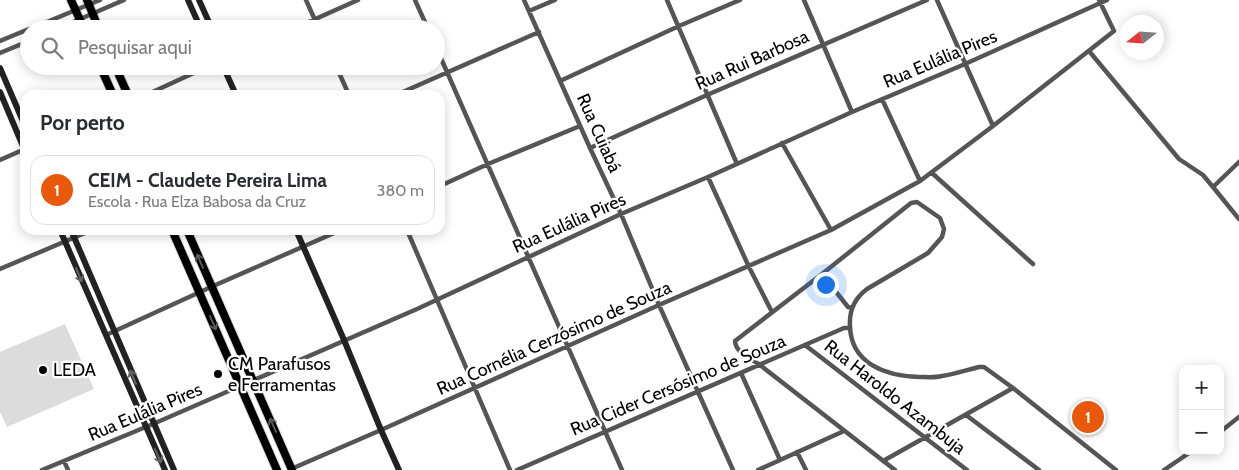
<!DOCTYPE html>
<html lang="pt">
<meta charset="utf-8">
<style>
:root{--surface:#fff;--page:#f7f7f7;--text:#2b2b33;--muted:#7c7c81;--line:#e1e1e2;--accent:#ea580c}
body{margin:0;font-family:Cabin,sans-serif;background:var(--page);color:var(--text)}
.controls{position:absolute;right:15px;bottom:15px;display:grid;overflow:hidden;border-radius:10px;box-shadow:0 2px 12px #0003}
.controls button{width:45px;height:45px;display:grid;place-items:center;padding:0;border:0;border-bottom:1px solid var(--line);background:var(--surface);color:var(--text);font:25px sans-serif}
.compass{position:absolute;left:1119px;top:15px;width:45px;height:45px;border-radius:50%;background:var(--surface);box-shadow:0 2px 12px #0003;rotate:253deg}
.you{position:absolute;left:825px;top:284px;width:18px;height:18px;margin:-12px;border:4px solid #fff;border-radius:50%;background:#1a73e8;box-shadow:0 0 0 8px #1a73e833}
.badge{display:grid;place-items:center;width:32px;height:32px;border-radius:50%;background:var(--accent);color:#fff;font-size:16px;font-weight:700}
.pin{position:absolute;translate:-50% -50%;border:2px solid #fff;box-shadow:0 1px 5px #0006}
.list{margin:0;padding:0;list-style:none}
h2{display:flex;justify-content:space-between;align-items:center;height:65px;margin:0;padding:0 20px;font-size:21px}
h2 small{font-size:16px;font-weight:400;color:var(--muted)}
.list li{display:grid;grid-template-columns:32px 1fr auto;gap:15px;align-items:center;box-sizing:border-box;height:70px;margin:0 10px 10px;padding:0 10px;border:1px solid var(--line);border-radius:15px}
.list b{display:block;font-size:19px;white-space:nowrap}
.list p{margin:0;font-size:16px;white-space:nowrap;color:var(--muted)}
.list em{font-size:16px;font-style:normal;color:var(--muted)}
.icon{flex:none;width:28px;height:28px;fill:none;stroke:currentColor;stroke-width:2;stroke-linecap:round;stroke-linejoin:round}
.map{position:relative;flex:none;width:1239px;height:470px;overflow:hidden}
.search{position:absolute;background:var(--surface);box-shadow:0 2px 12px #0003;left:20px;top:20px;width:425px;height:55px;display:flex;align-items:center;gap:12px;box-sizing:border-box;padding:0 18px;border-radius:28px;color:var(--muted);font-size:19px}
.panel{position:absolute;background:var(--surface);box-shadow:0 2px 12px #0003;left:20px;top:90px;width:425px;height:145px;border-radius:15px}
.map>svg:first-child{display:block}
</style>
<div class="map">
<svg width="1239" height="470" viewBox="0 0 1239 470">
<rect width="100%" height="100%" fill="#fff"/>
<!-- green -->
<path fill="#dcdcdc" d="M 65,324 L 94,389 L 7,427 L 0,412 L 0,352 Z"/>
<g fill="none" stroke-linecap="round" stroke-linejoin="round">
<!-- primary casing -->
<g stroke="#dbdbdb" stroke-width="10">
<path id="primary" d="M 71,0 L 84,29
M 87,0 L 99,29
M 100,66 L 113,95
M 115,66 L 128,95
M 172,230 L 277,470
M 187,230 L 292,470"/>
</g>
<!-- street -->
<path stroke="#555" stroke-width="4.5" d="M 306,0 L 319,29
M 415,0 L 428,29
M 524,0 L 590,148 L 621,214 L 659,305 L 733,470
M 667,0 L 737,164
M 804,0 L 852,112
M 937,0 L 993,126
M 529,11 L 555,0
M 30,29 L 100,0
M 57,29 L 124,0
M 293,29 L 358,0
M 0,41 L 29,29
M 436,47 L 622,470
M 1089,51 L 1179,159 L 1203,175 L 1213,187 L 1239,162
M 0,53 L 29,41
M 336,66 L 349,95
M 560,81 L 679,26 L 740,0
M 146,95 L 209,66
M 396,95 L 539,32
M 882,99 L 920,181
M 782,143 L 831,230
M 590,148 L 707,95 L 927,0
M 0,160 L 25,149
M 932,173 L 1033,264
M 708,177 L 749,267 L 772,312
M 440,186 L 488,164 L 580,126
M 1213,187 L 1239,219
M 407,230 L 510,470
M 0,269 L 92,230
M 822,274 L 848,307 L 852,308
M 106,335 L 211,287 L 341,230
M 805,345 L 967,470
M 741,373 L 780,460
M 966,415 L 1039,470
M 1220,432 L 1239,417
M 797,452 L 806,470
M 64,461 L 68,470
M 883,461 L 1013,388
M 291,469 L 381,430 L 659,305 L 831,230 L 920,181 L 993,126 L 1114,31 L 1099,0
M 42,470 L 153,424 L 417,309 L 621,214 L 708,177 L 852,112 L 965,64 L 1107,0
M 517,470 L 844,328 L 850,328
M 758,470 L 844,431
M 895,470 L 760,365 C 751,359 735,352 735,341 L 822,274 L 911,203 L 917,202 L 940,218 L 944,229 L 942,237 L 928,253 L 867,289 C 855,298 849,311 850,326 C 851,364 886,376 919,377 C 926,377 934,378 942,376 C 954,374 967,370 979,367 L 984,367 L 1013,388 L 1116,470
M 1164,470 L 1192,451"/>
<!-- secondary -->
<path stroke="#222" stroke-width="6" d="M 188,0 L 201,29
M 199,0 L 212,29
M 223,66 L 236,95
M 0,68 L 25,126
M 0,92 L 25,151
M 60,230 L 165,470
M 71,230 L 174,470
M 296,230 L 344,340 L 381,430 L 399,470"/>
<!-- primary -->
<use href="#primary" stroke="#000" stroke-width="8"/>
</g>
<!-- one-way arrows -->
<defs><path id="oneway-shaft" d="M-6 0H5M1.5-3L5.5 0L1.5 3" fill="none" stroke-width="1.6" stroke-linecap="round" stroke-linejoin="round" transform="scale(1.25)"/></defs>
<g stroke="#595959">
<use href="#oneway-shaft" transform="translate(200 261) rotate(-113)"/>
<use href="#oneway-shaft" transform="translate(213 323) rotate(66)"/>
<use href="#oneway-shaft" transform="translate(273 425) rotate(-114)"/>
</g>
<g stroke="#646464">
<use href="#oneway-shaft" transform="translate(79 275) rotate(67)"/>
<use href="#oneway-shaft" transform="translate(133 377) rotate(-113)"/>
<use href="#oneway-shaft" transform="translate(158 456) rotate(66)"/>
</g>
<!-- markers -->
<g fill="#000" stroke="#fff" stroke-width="2">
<circle cx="43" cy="370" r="5"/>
<circle cx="218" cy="374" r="5"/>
</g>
<g text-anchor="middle" stroke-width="4.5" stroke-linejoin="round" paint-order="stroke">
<!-- street labels -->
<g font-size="18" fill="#000" stroke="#fff">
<text transform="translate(940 59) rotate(-23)" y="6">Rua Eulália Pires</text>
<text transform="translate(752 60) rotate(-24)" y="6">Rua Rui Barbosa</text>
<text transform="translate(599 133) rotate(66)" y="6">Rua Cuiabá</text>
<text transform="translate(569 223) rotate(-24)" y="6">Rua Eulália Pires</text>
<text transform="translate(554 338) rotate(-24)" y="6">Rua Cornélia Cerzósimo de Souza</text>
<text transform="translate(678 385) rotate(-23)" y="6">Rua Cider Cersósimo de Souza</text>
<text transform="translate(895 397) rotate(38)" y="6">Rua Haroldo Azambuja</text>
<text transform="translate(145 412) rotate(-23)" y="6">Rua Eulália Pires</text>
</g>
<!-- poi labels -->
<g font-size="18" fill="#000" stroke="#fff" text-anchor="start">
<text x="228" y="370">CM Parafusos<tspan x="228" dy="21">e Ferramentas</tspan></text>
<text x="53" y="376">LEDA</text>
</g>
</g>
</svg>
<div class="controls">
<button>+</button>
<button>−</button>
</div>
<svg class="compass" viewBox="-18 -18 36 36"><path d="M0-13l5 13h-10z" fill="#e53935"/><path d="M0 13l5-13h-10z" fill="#7c7c81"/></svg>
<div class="you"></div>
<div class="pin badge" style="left:1088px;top:417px">1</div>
<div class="search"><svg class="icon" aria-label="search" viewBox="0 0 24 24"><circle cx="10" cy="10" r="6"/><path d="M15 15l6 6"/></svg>Pesquisar aqui</div>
<section class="panel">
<h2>Por perto<small></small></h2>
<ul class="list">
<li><span class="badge">1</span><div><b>CEIM - Claudete Pereira Lima</b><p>Escola · Rua Elza Babosa da Cruz</p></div><em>380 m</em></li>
</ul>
</section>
</div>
